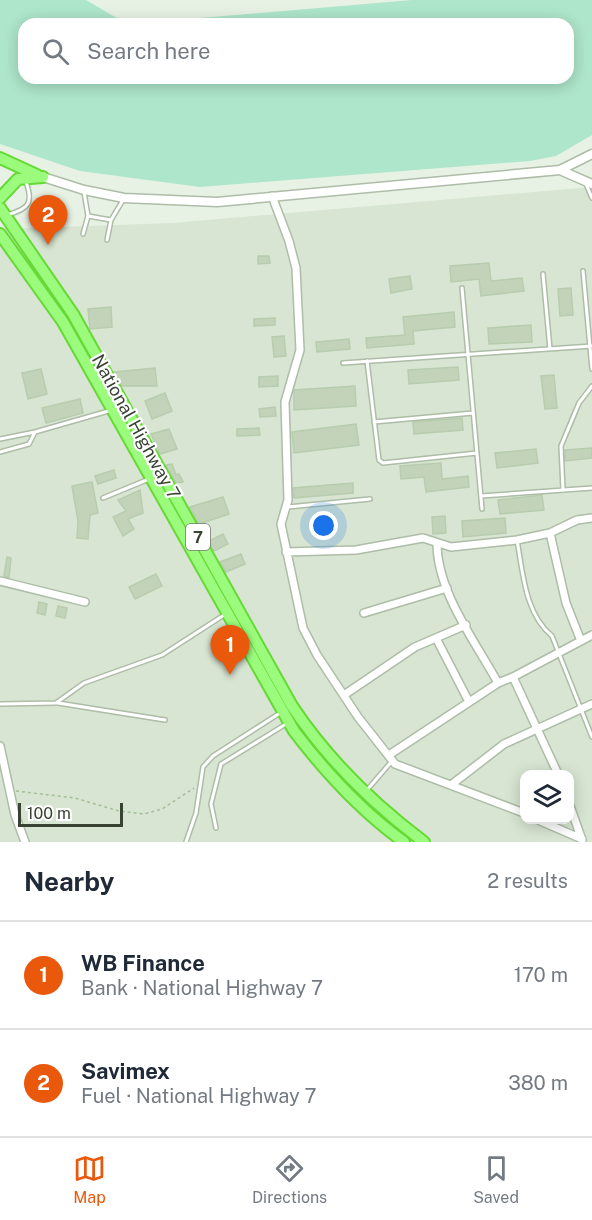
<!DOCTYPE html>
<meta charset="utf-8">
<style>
:root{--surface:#fff;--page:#f2f2f3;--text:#1f2937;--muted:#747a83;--line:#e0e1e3;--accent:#ea580c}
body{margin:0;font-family:"Public Sans",sans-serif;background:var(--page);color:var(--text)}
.controls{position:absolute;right:18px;bottom:18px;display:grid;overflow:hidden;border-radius:12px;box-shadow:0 3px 15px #0003}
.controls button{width:54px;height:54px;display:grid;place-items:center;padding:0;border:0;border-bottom:2px solid var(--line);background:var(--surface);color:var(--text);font:30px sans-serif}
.scale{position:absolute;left:18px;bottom:15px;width:105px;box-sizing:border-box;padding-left:6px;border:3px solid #394334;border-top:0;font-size:16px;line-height:21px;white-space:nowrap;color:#394334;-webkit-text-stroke:4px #fff;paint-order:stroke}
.you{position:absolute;left:324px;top:526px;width:21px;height:21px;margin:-15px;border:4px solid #fff;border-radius:50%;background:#1a73e8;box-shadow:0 0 0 9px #1a73e833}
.badge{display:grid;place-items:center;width:39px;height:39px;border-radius:50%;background:var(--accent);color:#fff;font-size:20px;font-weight:700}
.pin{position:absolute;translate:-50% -50px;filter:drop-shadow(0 2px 3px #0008)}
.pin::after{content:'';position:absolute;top:32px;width:21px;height:18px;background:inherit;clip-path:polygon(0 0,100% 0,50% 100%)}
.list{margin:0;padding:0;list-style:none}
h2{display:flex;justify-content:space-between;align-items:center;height:78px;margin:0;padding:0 24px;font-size:26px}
h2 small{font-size:20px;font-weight:400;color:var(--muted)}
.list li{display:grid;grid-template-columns:39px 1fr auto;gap:18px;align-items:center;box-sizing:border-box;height:108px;padding:0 24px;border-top:2px solid var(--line)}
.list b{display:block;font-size:22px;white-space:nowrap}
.list p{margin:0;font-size:20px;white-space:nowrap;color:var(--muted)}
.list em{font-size:20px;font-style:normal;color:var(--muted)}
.icon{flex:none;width:33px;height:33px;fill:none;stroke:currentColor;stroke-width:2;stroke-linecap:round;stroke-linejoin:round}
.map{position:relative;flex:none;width:592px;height:842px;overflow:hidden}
.search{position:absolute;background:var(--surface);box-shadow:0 3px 15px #0003;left:18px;right:18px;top:18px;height:66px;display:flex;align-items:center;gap:15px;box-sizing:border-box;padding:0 21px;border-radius:18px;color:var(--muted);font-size:22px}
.sheet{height:294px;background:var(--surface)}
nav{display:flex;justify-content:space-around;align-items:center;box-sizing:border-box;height:84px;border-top:2px solid var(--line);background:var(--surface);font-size:16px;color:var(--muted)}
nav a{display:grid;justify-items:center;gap:3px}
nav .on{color:var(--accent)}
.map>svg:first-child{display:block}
</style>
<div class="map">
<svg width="592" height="842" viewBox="0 0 592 842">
<rect width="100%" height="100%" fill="#e7f2e4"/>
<!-- residential -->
<path fill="#d7e5d2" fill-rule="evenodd" d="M 592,187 L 592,842 L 0,842 L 0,229 L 173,223 ZM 524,774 L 570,774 L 570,820 L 524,820 Z"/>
<!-- green -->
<path fill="#ade6ca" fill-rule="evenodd" d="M 0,0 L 86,0 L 115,17 L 132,21 L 154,22 L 412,0 L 592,0 L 592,135 L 556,156 L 530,161 L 200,187 L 80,171 L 0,144 ZM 24,24 L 568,24 L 568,78 L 24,78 Z"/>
<!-- building -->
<path fill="#c2d3ba" stroke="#b7cdad" stroke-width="1.5" d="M 258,256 L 269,256 L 270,263 L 258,264 Z
M 489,263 L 491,281 L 522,278 L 524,291 L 481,296 L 479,279 L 451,282 L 450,266 Z
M 410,276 L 412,289 L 391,293 L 389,279 Z
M 571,288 L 573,315 L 560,316 L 558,289 Z
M 111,307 L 112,327 L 90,329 L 88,309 Z
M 454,312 L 455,327 L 413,331 L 414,344 L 367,348 L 366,338 L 405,335 L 403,317 Z
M 275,318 L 275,325 L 254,326 L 254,319 Z
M 531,325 L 532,342 L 489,344 L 488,328 Z
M 284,336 L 286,356 L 274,357 L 272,337 Z
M 349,339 L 350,349 L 317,352 L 316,342 Z
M 458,367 L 459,380 L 409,384 L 408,370 Z
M 155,368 L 157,386 L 122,386 L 114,372 Z
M 41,369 L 47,394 L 28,399 L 22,373 Z
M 554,375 L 557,408 L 545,409 L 541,376 Z
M 278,376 L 278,386 L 259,387 L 259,377 Z
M 355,386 L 356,406 L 294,410 L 294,390 Z
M 165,393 L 172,411 L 152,419 L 145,401 Z
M 80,399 L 83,413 L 46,423 L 42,408 Z
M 275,407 L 276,416 L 260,417 L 259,409 Z
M 462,418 L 463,430 L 414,434 L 413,422 Z
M 356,424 L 359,445 L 294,453 L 292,432 Z
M 259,428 L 260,435 L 237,436 L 237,429 Z
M 169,429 L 177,449 L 160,454 L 151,434 Z
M 592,448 L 592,458 L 565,461 L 565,450 Z
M 536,449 L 538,463 L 497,468 L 495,453 Z
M 441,463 L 442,479 L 468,476 L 469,487 L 426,492 L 424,477 L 401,479 L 400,466 Z
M 172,464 L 176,475 L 179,474 L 183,482 L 176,483 L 166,465 Z
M 114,470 L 116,478 L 98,484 L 95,476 Z
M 92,482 L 98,513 L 90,515 L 88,539 L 77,538 L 78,521 L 72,486 Z
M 353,483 L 353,493 L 294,498 L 293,488 Z
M 140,490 L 143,513 L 128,519 L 134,529 L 123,536 L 113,517 L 126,511 L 118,500 Z
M 542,495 L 544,510 L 500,514 L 498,500 Z
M 223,497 L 229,514 L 199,524 L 190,507 Z
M 445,516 L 446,533 L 433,534 L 432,517 Z
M 505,518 L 506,533 L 463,537 L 462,521 Z
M 223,534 L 228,544 L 214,551 L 209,541 Z
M 241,554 L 245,564 L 226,572 L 220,562 Z
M 7,557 L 11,558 L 9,578 L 4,576 Z
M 156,574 L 162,586 L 135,599 L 129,587 Z
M 39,602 L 47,604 L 45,615 L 37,613 Z
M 58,606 L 67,608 L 65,618 L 56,616 Z"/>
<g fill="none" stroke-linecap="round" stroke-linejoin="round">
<!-- service casing -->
<g stroke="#adbda7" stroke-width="6">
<path id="service" d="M 586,184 L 592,198
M 84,192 L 88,216 L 111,220 L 123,200
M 7,215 C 28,209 34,204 26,182
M 83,234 L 88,216
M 107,240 L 111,220
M 583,271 L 592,369
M 543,274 L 550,349
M 462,288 L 482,509
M 367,361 L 379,460 L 383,463 L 477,453
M 343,363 L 592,346
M 374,422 L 473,413
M 0,439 L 35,432 L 112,410
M 0,452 L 29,444 L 35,432
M 563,490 L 561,446 L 579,403 L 592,386
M 481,496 L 592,488
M 103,498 L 149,479
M 288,507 L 370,499
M 517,540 C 523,573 525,614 552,636 L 592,737
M 58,703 L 165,720
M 0,704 L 56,703 L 84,683 L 162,655 L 224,615
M 367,790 L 392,761
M 216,828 L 211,804 L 221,764 L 286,724
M 186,842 L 196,813 L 203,767 L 213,756 L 280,713"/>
</g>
<!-- minor casing -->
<g stroke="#adbda7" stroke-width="10">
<path id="minor" d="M 272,196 L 289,241 L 296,268 L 300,350 L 285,402 L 288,500 L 281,524 L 303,628 L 317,655 L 358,717 L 395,764 L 524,813
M 550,533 L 566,603 L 581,641
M 437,543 C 437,592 475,641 498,683 L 513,677 L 558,774
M 286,552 L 356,550 L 423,538 L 451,547 L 517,540 L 550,533 L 577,520 L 592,518
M 0,581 L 85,602
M 364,613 L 447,588
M 436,638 L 468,700
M 513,677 L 592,635
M 344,695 L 415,647 L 466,625
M 0,746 L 15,815 L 25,842
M 389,755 L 498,683
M 451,785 L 504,744 L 592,704
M 570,806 L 582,840
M 538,820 L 582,839"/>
</g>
<!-- tertiary casing -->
<g stroke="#adbda7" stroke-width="11">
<path id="tertiary" d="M 560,170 L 592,184
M 43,177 L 84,190 L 124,198 L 217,202 L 560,170 L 592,154"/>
</g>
<!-- trunk casing -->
<g stroke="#67d936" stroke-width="14">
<path id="trunk" d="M 0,158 L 37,175
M 0,198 L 18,179 L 43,177
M 0,208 L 73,314 L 292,706 C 328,760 372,803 424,842
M 0,234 L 63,322 L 294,731 C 326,773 361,811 404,842"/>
</g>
<!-- path -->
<path stroke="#a3be98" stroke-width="1.5" stroke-dasharray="3 3" stroke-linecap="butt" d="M 16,791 L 75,798 L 119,811 L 144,814 L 162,809 L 194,788"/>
<!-- service -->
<use href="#service" stroke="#fff" stroke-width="3"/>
<!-- minor -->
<use href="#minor" stroke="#fff" stroke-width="7"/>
<!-- tertiary -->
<use href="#tertiary" stroke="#fff" stroke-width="8"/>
<!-- trunk -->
<use href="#trunk" stroke="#9bfb7c" stroke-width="10"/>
</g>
<g text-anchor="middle" stroke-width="4.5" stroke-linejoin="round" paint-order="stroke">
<!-- shield labels -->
<rect fill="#fff" stroke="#747b71" stroke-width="1.5" x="186" y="524" width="24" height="26" rx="4.5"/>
<g font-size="16" font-weight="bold" fill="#394334">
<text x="198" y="543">7</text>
</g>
<!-- street labels -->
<g font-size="18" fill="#394334" stroke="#fff">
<text transform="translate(136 427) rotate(61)" y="6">National Highway 7</text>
</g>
</g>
</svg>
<div class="controls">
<button><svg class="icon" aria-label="layers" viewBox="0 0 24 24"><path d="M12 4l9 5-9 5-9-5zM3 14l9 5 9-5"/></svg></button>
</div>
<div class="scale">100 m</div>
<div class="you"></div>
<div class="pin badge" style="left:230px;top:675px">1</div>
<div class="pin badge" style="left:48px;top:245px">2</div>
<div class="search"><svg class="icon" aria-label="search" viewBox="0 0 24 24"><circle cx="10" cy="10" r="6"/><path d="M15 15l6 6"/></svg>Search here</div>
</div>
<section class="sheet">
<h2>Nearby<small>2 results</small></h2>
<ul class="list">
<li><span class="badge">1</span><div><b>WB Finance</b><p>Bank · National Highway 7</p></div><em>170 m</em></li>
<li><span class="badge">2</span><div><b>Savimex</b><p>Fuel · National Highway 7</p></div><em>380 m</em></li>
</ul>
</section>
<nav>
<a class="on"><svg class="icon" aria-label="map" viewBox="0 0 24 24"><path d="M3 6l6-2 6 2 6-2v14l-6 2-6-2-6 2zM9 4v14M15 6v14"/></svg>Map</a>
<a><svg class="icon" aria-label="directions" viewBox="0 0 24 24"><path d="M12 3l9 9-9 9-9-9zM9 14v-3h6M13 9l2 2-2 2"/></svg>Directions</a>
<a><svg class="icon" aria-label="saved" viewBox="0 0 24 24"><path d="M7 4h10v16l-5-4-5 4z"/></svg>Saved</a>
</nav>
